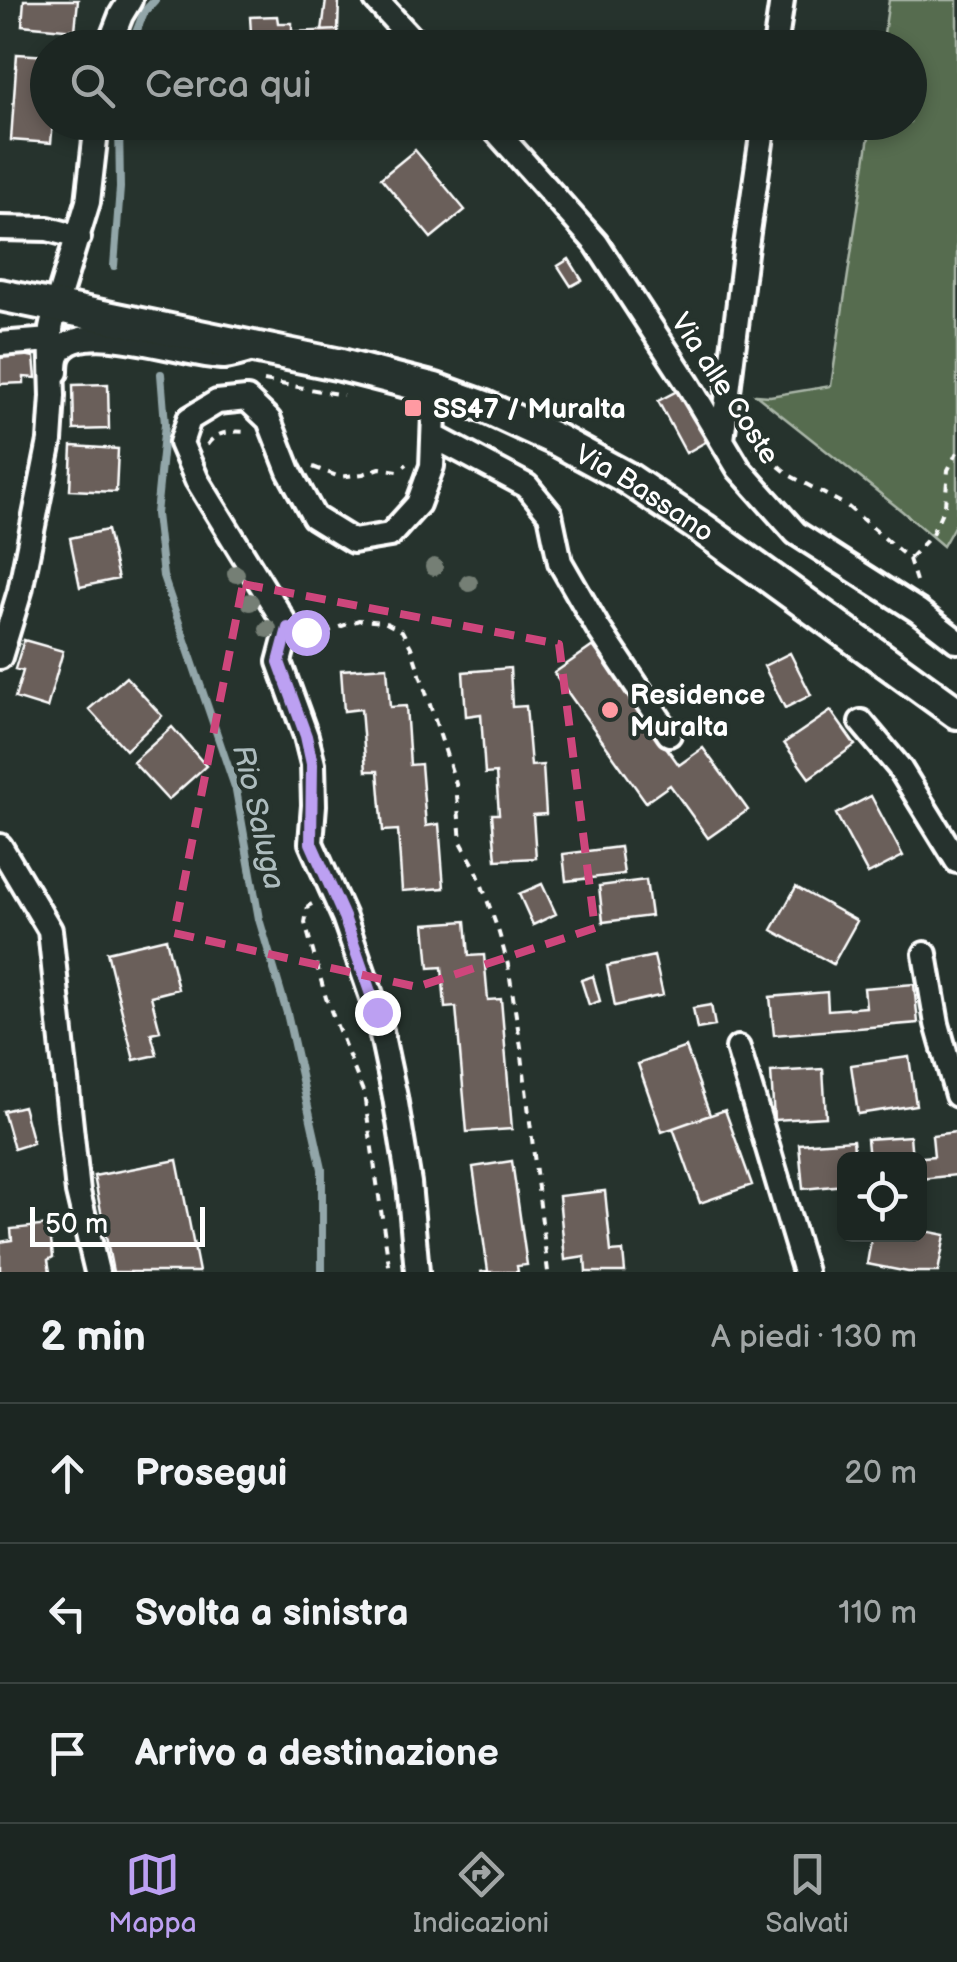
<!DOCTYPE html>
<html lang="it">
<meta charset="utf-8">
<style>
:root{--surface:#1c2622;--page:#252e2a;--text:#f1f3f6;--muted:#a0a5a5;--line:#3a4340;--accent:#bca0f2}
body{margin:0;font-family:"Balsamiq Sans",sans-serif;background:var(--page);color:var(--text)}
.controls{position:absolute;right:30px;bottom:30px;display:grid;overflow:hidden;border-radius:15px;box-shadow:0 5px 15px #0003}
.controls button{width:90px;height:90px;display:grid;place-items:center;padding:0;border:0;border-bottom:2px solid var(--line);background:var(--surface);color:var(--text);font:50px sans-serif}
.scale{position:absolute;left:30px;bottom:25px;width:175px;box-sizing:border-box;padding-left:10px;border:5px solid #fff;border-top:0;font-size:28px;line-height:35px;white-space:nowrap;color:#fff;-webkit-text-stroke:8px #26332d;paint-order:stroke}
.stop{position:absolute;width:30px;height:30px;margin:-22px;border:8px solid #bca0f2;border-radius:50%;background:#fff}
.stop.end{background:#bca0f2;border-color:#fff;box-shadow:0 2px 10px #0008}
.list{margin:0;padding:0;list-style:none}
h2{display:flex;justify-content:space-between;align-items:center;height:130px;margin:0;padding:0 40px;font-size:42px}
h2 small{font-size:32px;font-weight:400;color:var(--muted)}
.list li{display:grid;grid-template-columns:65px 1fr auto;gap:30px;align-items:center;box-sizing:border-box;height:140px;padding:0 40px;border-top:2px solid var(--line)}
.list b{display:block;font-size:38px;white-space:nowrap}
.list em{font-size:32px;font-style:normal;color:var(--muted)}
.icon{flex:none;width:55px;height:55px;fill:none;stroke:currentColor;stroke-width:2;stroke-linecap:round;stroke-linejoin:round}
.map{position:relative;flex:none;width:957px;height:1272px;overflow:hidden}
.search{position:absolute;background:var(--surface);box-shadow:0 5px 15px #0003;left:30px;right:30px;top:30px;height:110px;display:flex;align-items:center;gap:25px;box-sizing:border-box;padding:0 35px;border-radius:55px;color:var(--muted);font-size:38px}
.sheet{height:550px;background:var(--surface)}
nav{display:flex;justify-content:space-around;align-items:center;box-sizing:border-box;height:140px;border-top:2px solid var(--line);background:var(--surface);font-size:28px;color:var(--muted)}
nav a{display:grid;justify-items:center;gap:5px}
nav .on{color:var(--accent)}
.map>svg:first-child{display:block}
</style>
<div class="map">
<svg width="957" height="1272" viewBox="0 0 957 1272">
<rect width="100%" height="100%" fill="#26332d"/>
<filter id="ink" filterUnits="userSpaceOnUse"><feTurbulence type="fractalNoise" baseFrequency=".01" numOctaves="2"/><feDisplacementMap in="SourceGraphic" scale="20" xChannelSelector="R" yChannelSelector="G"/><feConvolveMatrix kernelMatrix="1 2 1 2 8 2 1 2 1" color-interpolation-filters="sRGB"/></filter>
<g filter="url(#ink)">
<!-- green -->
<path fill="#566c50" stroke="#aab6a8" stroke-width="2.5" d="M 889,0 L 957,0 L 957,521 L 943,546 L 902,511 L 756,395 L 770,396 L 831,386 L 871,123 L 910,122 L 910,48 L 882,47 Z"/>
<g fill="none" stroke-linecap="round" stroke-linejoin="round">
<!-- stream -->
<path stroke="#92a6a9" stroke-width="8" d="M 130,48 L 144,12 L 155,0
M 114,266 L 120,188 L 119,122
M 161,374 L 165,424 L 156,514 L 163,576 L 236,790 L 259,919 L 287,1013 L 322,1169 L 322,1272"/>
</g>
<!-- building -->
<path fill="#6a5e5a" stroke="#fff" stroke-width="2.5" d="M 24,0 L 78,0 L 75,30 L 22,25 Z
M 326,0 L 339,0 L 338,30 L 322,31 Z
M 277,16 L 278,23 L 292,23 L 292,32 L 338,30 L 339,48 L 252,48 L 250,17 Z
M 17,54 L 48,56 L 48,122 L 53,122 L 51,143 L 11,140 Z
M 415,150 L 465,210 L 431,238 L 381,178 Z
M 569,259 L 582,280 L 571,286 L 558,266 Z
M 15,353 L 34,357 L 36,378 L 24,377 L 24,383 L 0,384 L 0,354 Z
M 108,384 L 109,429 L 74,430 L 73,385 Z
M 681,389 L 709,440 L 686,453 L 658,401 Z
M 72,446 L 118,449 L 116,492 L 70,490 Z
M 107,530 L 118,579 L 80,587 L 70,538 Z
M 24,640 L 63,651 L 47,708 L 15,698 L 23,671 L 15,669 Z
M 593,646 L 679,765 L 703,748 L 748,810 L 708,838 L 670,785 L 646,802 L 554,673 Z
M 790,653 L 811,695 L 785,708 L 764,666 Z
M 387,667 L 390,707 L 406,706 L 410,765 L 421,764 L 426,826 L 439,824 L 444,888 L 402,891 L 398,830 L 383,831 L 378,771 L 366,771 L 361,709 L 344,711 L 341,670 Z
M 510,668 L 512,707 L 526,706 L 531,766 L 543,765 L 546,814 L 533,815 L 536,858 L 496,860 L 492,814 L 499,814 L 496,773 L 485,774 L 481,714 L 466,716 L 463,672 Z
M 126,677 L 162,716 L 126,750 L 89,709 Z
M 831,711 L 855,745 L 809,778 L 784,743 Z
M 172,727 L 206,766 L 168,800 L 133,762 Z
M 871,796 L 903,856 L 868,874 L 836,814 Z
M 620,847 L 624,874 L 566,881 L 563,854 Z
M 646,880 L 651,916 L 603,922 L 599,886 Z
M 542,884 L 556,914 L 533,925 L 519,894 Z
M 796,887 L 857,921 L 833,964 L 772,930 Z
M 466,921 L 469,956 L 484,955 L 488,1000 L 501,999 L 512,1129 L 467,1132 L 456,1007 L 445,1008 L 442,967 L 429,968 L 425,924 Z
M 166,938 L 178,989 L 151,996 L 160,1031 L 151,1033 L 157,1055 L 134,1060 L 107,952 Z
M 654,956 L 663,995 L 615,1006 L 607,966 Z
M 593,976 L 600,1001 L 589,1005 L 581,980 Z
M 914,984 L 918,1023 L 774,1035 L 770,997 L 827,992 L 828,1010 L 866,1007 L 864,988 Z
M 711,1005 L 715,1026 L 697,1029 L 693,1008 Z
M 686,1047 L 710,1115 L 662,1132 L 638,1064 Z
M 909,1057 L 916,1105 L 858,1114 L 851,1065 Z
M 823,1069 L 826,1117 L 774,1120 L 771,1072 Z
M 23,1106 L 33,1143 L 14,1149 L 3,1111 Z
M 725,1110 L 752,1185 L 700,1203 L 673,1128 Z
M 956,1132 L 957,1175 L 920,1179 L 920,1160 L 869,1160 L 867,1139 L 910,1136 L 912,1158 L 934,1156 L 932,1135 Z
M 853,1140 L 855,1160 L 844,1160 L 844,1185 L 803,1189 L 799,1144 Z
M 177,1160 L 199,1272 L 113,1272 L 94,1176 Z
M 512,1161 L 527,1265 L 517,1266 L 518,1272 L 480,1272 L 488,1271 L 473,1167 Z
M 605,1191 L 611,1252 L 623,1251 L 625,1272 L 586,1272 L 585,1257 L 565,1260 L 559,1196 Z
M 49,1225 L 53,1257 L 48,1260 L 50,1272 L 0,1272 L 0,1242 L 12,1240 L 11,1229 Z
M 920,1230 L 945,1235 L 938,1272 L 908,1272 L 867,1264 L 872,1234 L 920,1234 Z"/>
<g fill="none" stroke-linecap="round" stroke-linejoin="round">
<!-- minor casing -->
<g stroke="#fff" stroke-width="30">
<path id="minor" d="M 376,0 L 420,48
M 108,48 L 121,15 L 130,0
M 775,48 L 782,0
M 488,122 L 596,243 L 688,384 L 739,469 L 796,533 L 918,611 L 957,641
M 0,228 L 48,229 L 79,237
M 0,344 L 50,340
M 56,372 C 56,367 56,361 58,356 C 75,313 189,358 224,357 C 234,356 246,352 255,349
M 435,437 L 527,486 L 550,514 L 560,562 L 598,628 L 669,734
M 722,440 L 745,253 L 764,122
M 0,657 L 20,591 L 50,441 L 53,396 L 51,329 L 56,306 L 88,202 L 97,122
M 861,722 L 899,767 L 957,861
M 0,846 L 50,930 L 78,1192 L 97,1272
M 925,954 L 937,1024 L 957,1095
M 738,1048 L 805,1272
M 417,1272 L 409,1183 L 395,1097 L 377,1012 L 344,917 L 311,843 L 314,805 L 313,764 L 306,736 L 279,662 L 288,628 L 197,480 L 181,443 L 189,419 L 217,402 L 247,399 L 269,420 L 289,471 L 314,517 L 353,541 L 390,535 L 418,504 L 432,466 L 435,389"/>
</g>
<!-- major casing -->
<g stroke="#fff" stroke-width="38">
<g id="major">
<path id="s1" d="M 0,295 L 341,365 L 435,389 L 485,407 L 557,440 L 627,478 L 703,529 L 957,713"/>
</g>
</g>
<!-- path -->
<path stroke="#fff" stroke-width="4" stroke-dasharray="8 8" stroke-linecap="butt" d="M 264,381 L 343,395
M 207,445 C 217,431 231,431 247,432
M 754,446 L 791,476 L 847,506 L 909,559 L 916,581
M 313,467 L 340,477 L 363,474 L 380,468 L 398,471 L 407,464
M 910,558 L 931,536 L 945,505 L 948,470 L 957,452
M 308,632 L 326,632 L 359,620 L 384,622 L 402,631 L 411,647 L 456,784 L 461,842 L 476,869 L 499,933 L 508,965 L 521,1047 L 548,1272
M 312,904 L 308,906 L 305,923 L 326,998 L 364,1094 L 390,1272"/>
<!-- minor -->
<use href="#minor" stroke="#26332d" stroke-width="22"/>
<!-- major -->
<use href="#major" stroke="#26332d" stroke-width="30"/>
</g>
<!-- trees -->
<g fill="#747f75">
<circle cx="434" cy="567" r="9"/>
<circle cx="236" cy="574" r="9"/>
<circle cx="469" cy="583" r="9"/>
<circle cx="250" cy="602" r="9"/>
<circle cx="268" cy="629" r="9"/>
</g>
</g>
<g fill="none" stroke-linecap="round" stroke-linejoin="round" filter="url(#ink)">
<!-- route -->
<path stroke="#bca0f2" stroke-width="12" d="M 306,632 L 288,628 L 279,662 L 306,736 L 312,764 L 311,843 L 344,917 L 377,1012"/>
</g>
<!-- marked area -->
<path fill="none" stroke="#ce467c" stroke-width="8" stroke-dasharray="20 12" stroke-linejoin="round" d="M 243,584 L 559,644 L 595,928 L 417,987 L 174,933 Z"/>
<!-- markers -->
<g fill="#ff9aa2" stroke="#26332d" stroke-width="4">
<rect x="403" y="398" width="20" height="20" rx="5"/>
<circle cx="610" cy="710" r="10"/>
</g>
<g text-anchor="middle" stroke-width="8" stroke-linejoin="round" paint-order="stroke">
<!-- street labels -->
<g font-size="28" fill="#fff" stroke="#26332d">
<text transform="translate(726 388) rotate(57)" y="10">Via alle Coste</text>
<text dy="10" stroke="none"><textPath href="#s1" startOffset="680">Via Bassano</textPath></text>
</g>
<!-- poi labels -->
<g font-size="28" font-weight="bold" fill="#fff" stroke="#26332d" text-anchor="start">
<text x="433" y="418">SS47 / Muralta</text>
<text x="630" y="704">Residence<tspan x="630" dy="32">Muralta</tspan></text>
</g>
<!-- water labels -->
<g font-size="30" font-style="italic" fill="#adbcbe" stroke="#26332d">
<text transform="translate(259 817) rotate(77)" y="10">Rio Saluga</text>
</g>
</g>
</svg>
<div class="controls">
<button><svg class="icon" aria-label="locate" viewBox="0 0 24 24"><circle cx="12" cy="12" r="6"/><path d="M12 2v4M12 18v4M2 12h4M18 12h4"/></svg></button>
</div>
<div class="scale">50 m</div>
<div class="stop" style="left:306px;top:632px"></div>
<div class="stop end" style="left:377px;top:1012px"></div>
<div class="search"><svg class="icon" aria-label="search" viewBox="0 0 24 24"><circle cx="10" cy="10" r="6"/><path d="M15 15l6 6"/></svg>Cerca qui</div>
</div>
<section class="sheet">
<h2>2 min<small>A piedi · 130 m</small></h2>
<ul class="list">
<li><svg class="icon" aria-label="ahead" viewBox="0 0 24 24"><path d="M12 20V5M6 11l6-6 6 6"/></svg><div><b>Prosegui</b></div><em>20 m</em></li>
<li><svg class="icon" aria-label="left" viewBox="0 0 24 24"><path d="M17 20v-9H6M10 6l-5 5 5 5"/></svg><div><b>Svolta a sinistra</b></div><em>110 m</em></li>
<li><svg class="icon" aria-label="arrive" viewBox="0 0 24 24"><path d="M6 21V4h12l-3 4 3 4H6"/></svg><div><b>Arrivo a destinazione</b></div></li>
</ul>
</section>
<nav>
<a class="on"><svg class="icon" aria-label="map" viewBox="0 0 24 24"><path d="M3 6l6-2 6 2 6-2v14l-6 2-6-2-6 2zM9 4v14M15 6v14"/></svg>Mappa</a>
<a><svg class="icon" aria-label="directions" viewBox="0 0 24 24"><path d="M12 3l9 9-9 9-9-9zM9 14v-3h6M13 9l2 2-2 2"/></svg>Indicazioni</a>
<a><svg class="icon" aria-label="saved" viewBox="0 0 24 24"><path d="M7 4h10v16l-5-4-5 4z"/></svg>Salvati</a>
</nav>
